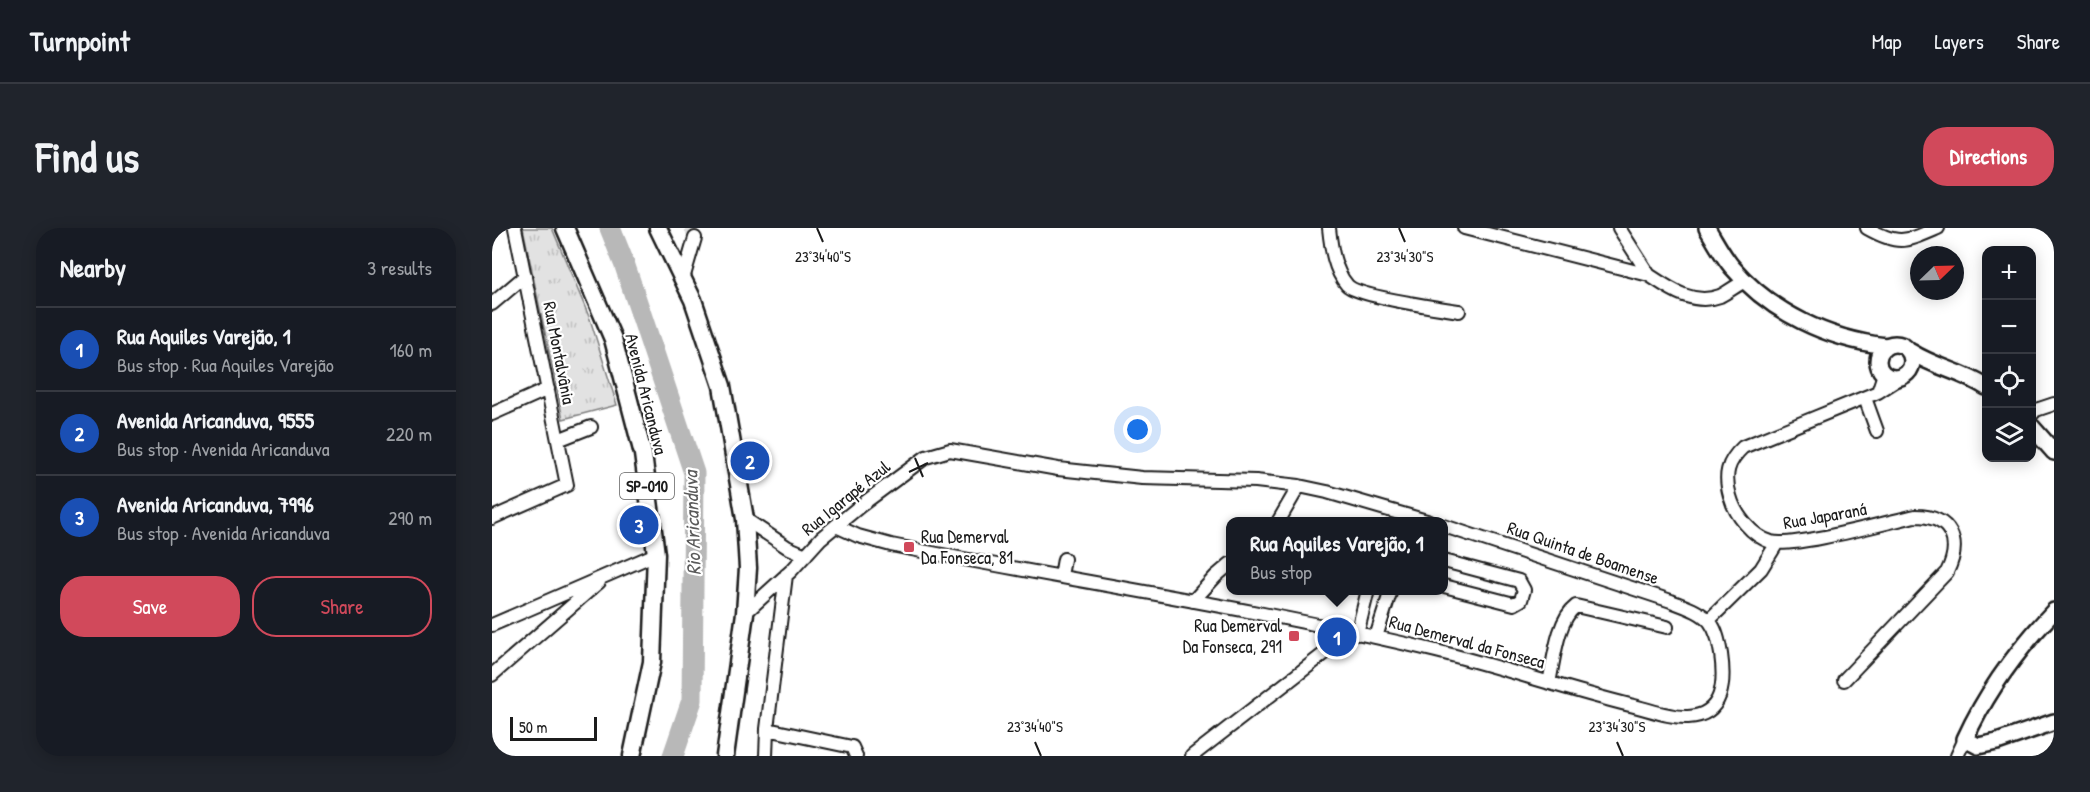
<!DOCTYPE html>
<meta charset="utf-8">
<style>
:root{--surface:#171b24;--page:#20242c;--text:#f1f3f6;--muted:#9ea1a6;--line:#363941;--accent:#d1495b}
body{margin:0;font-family:"Patrick Hand",sans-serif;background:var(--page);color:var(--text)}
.controls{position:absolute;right:18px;top:18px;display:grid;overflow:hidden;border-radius:12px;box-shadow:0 3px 15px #0003}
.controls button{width:54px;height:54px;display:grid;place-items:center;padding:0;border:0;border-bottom:2px solid var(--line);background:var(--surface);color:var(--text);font:30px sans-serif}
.compass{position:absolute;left:1418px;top:18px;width:54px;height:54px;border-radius:50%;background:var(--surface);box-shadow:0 3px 15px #0003;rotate:67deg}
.scale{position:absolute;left:18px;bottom:15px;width:87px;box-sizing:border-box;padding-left:6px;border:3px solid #1c1c1c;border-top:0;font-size:16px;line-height:21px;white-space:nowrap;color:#1c1c1c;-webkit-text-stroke:4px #fff;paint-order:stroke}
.you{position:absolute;left:646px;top:202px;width:21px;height:21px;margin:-15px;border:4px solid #fff;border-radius:50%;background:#1a73e8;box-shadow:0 0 0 9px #1a73e833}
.badge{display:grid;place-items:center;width:39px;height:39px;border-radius:50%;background:var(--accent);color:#fff;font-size:20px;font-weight:700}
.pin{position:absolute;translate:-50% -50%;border:3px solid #fff;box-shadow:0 2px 6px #0006}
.popup{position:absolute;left:734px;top:289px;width:222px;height:78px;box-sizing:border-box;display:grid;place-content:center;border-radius:12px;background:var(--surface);filter:drop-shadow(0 2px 4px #0005);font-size:20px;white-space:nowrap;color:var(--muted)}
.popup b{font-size:22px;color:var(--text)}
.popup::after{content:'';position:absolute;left:50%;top:100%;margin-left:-12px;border:12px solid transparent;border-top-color:var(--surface)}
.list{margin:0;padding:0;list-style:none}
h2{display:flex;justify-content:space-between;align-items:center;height:78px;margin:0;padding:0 24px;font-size:26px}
h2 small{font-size:20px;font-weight:400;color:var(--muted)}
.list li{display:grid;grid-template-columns:39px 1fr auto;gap:18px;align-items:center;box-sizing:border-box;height:84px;padding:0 24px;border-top:2px solid var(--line)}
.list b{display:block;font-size:22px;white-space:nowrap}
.list p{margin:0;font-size:20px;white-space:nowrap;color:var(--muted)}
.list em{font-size:20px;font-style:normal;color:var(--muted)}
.actions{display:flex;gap:12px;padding:18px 24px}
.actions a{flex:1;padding:14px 0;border:2px solid var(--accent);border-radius:24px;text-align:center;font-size:21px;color:var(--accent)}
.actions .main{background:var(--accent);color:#fff}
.icon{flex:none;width:33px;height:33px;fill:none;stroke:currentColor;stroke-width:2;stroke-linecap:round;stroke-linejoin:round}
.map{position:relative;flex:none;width:1562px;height:528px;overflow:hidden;border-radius:24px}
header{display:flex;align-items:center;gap:36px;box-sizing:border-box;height:84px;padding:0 30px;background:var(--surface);border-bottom:2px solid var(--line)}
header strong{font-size:28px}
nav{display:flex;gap:33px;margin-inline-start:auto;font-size:21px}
.intro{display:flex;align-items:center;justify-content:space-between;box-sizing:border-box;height:144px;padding:0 36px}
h1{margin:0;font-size:42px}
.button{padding:15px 27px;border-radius:24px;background:var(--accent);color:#fff;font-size:21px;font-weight:700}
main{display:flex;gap:36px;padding:0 36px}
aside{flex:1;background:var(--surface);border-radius:24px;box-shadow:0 3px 15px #0003}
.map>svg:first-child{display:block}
</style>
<header>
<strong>Turnpoint</strong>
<nav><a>Map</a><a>Layers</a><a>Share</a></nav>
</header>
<div class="intro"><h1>Find us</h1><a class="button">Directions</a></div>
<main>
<aside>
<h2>Nearby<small>3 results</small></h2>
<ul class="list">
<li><span class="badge" style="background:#1a4fb4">1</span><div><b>Rua Aquiles Varejão, 1</b><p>Bus stop · Rua Aquiles Varejão</p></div><em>160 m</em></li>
<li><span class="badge" style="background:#1a4fb4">2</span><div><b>Avenida Aricanduva, 9555</b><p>Bus stop · Avenida Aricanduva</p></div><em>220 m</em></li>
<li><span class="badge" style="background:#1a4fb4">3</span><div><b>Avenida Aricanduva, 7996</b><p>Bus stop · Avenida Aricanduva</p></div><em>290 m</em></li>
</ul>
<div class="actions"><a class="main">Save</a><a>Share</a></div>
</aside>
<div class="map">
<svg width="1562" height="528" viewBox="0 0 1562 528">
<defs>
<pattern id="park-tufts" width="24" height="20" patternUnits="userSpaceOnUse" patternTransform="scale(1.5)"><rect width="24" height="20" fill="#e2e2e2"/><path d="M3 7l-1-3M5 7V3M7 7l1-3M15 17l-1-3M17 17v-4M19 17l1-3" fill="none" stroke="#c1c1c1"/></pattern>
</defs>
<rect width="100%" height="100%" fill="#fff"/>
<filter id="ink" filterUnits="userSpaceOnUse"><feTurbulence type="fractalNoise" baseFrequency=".0167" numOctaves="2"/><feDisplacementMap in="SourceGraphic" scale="12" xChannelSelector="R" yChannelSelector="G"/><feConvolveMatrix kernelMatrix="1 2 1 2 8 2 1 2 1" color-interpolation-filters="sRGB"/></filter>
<g filter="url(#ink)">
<!-- park -->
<path fill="url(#park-tufts)" stroke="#7f7f7f" stroke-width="1.5" d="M 31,0 L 60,0 L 98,91 L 125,177 L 71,191 Z"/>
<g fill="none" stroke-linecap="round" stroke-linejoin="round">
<!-- river -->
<path stroke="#b8b8b8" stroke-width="21" d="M 118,0 L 132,35 L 202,245 L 200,472 L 181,528"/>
<!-- minor-tunnel -->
<path stroke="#ddd" stroke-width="12" stroke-dasharray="12 6" stroke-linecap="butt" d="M 198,0 L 203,10"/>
<!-- minor casing -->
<g stroke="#1c1c1c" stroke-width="16">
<path id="minor" d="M 837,0 C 839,19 842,42 855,57 C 864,68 947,80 967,83
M 972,0 L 1157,47 C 1178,61 1201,78 1228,68 C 1236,64 1245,57 1253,53
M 1127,0 L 1157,47
M 1375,0 C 1407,18 1413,14 1446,0
M 191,51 L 203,10
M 0,76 L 33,48
M 1392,146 L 1386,164 L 1408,150
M 1373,170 L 1385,203
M 0,186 L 56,161
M 1540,186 L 1544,182 L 1562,176
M 66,212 L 99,199
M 0,290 L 75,257 L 23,0
M 253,291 L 295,319 L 314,327
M 786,294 L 807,258
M 344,298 L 366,308 L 399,317 C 580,353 764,380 944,423 C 1009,439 1073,461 1138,477 C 1156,481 1178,490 1196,489 C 1232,487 1233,454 1229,426 C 1227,415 1225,403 1218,394 C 1209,383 1191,378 1179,373 L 952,298
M 952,333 L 1027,353 L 1032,362 L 1029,372 L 1022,376 L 952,358
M 569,348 L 572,331
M 701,373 L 724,348 L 738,336
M 253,385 L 300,342 L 329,310 L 368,278 L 434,229 L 458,222 L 566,241 L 650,250 L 764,253 L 807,258 L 835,264 L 938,294
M 1217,392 L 1269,341 L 1285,315
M 0,397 L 164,326
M 865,406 L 876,362
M 884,409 L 899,362
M 0,447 L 107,354
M 1352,452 L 1455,344 C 1470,314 1460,288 1423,288 C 1396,294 1302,320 1279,314 C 1260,308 1243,287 1238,268 C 1232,247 1235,234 1251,219 L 1386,164
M 1057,455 C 1062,432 1065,392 1084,378 L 1175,399
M 275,501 L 294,347
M 274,528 L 275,501 L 360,519 L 364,528
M 700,528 L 859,405
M 1465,528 L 1473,511"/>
</g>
<!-- major casing -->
<g stroke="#1c1c1c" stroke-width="20">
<path id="major" d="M 1215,0 C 1223,13 1230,27 1240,39 C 1279,85 1336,111 1394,118
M1386 133a17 17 0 1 1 34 0a17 17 0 1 1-34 0Z
M 1419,124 C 1444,140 1470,143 1494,159
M 1540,199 L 1562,224
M 1562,383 C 1527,420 1494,465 1473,511 L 1486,518 L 1505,514 L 1562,494"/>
</g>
<!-- highway casing -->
<g stroke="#1c1c1c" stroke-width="21">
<path id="highway" d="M 73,0 L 121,111 L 151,226 L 164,326 L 160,434 L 140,528
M 166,0 L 201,72 L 230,158 L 253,291 L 256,340 L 253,385 L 233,528"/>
</g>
<!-- minor -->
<use href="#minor" stroke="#fff" stroke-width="12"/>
<!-- major -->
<use href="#major" stroke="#fff" stroke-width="15"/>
<!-- highway -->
<use href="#highway" stroke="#fff" stroke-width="16"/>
</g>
</g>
<!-- ticks -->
<path fill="none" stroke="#1c1c1c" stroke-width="2" d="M 325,0 L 331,14M 907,0 L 913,14M 423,230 L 431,249M 417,244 L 436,235M 543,514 L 549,528M 1125,514 L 1131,528"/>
<!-- markers -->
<g fill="#d1495b" stroke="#fff" stroke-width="2">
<rect x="411" y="313" width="12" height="12" rx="3"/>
<rect x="796" y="402" width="12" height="12" rx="3"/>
</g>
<g text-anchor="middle" stroke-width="4.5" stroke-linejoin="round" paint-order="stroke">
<!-- shield labels -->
<rect fill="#fff" stroke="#606060" stroke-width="1.5" x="128" y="245" width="54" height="26" rx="4.5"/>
<g font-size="16" font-weight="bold" fill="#1c1c1c">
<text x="155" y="264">SP-010</text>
</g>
<!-- street labels -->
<g font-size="18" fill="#1c1c1c" stroke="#fff">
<text transform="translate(67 125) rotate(79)" y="6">Rua Montalvânia</text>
<text transform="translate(154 166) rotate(76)" y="6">Avenida Aricanduva</text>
<text transform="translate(354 270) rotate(-39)" y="6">Rua Igarapé Azul</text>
<text transform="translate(1333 288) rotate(-10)" y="6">Rua Japaraná</text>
<text transform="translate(1091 325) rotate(19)" y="6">Rua Quinta de Boamense</text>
<text transform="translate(975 414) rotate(15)" y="6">Rua Demerval da Fonseca</text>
</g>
<!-- poi labels -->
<g font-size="18" fill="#1c1c1c" stroke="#fff" text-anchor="start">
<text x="429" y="315">Rua Demerval<tspan x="429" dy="21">Da Fonseca, 81</tspan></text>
<text x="790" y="404" text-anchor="end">Rua Demerval<tspan x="790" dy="21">Da Fonseca, 291</tspan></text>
</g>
<!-- water labels -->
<g font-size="20" font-style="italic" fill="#5a5a5a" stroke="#fff">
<text transform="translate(200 295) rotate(-92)" y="7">Rio Aricanduva</text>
</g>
</g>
<g font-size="15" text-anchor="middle" fill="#1c1c1c" stroke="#fff" stroke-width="4.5" stroke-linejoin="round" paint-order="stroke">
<text x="331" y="34">23°34'40"S</text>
<text x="913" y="34">23°34'30"S</text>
<text x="543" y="504">23°34'40"S</text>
<text x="1125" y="504">23°34'30"S</text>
</g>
</svg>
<div class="controls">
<button>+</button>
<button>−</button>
<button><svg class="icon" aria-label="locate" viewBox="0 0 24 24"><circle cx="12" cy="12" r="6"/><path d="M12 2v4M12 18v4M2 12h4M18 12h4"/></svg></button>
<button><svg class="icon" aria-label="layers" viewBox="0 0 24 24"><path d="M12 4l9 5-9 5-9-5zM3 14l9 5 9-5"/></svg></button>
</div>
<svg class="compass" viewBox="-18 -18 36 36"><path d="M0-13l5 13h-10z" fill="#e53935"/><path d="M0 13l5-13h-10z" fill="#9ea1a6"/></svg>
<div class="scale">50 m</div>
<div class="you"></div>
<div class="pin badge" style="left:845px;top:409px;background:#1a4fb4">1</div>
<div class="popup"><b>Rua Aquiles Varejão, 1</b>Bus stop</div>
<div class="pin badge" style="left:258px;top:233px;background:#1a4fb4">2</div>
<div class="pin badge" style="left:147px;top:297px;background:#1a4fb4">3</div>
</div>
</main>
